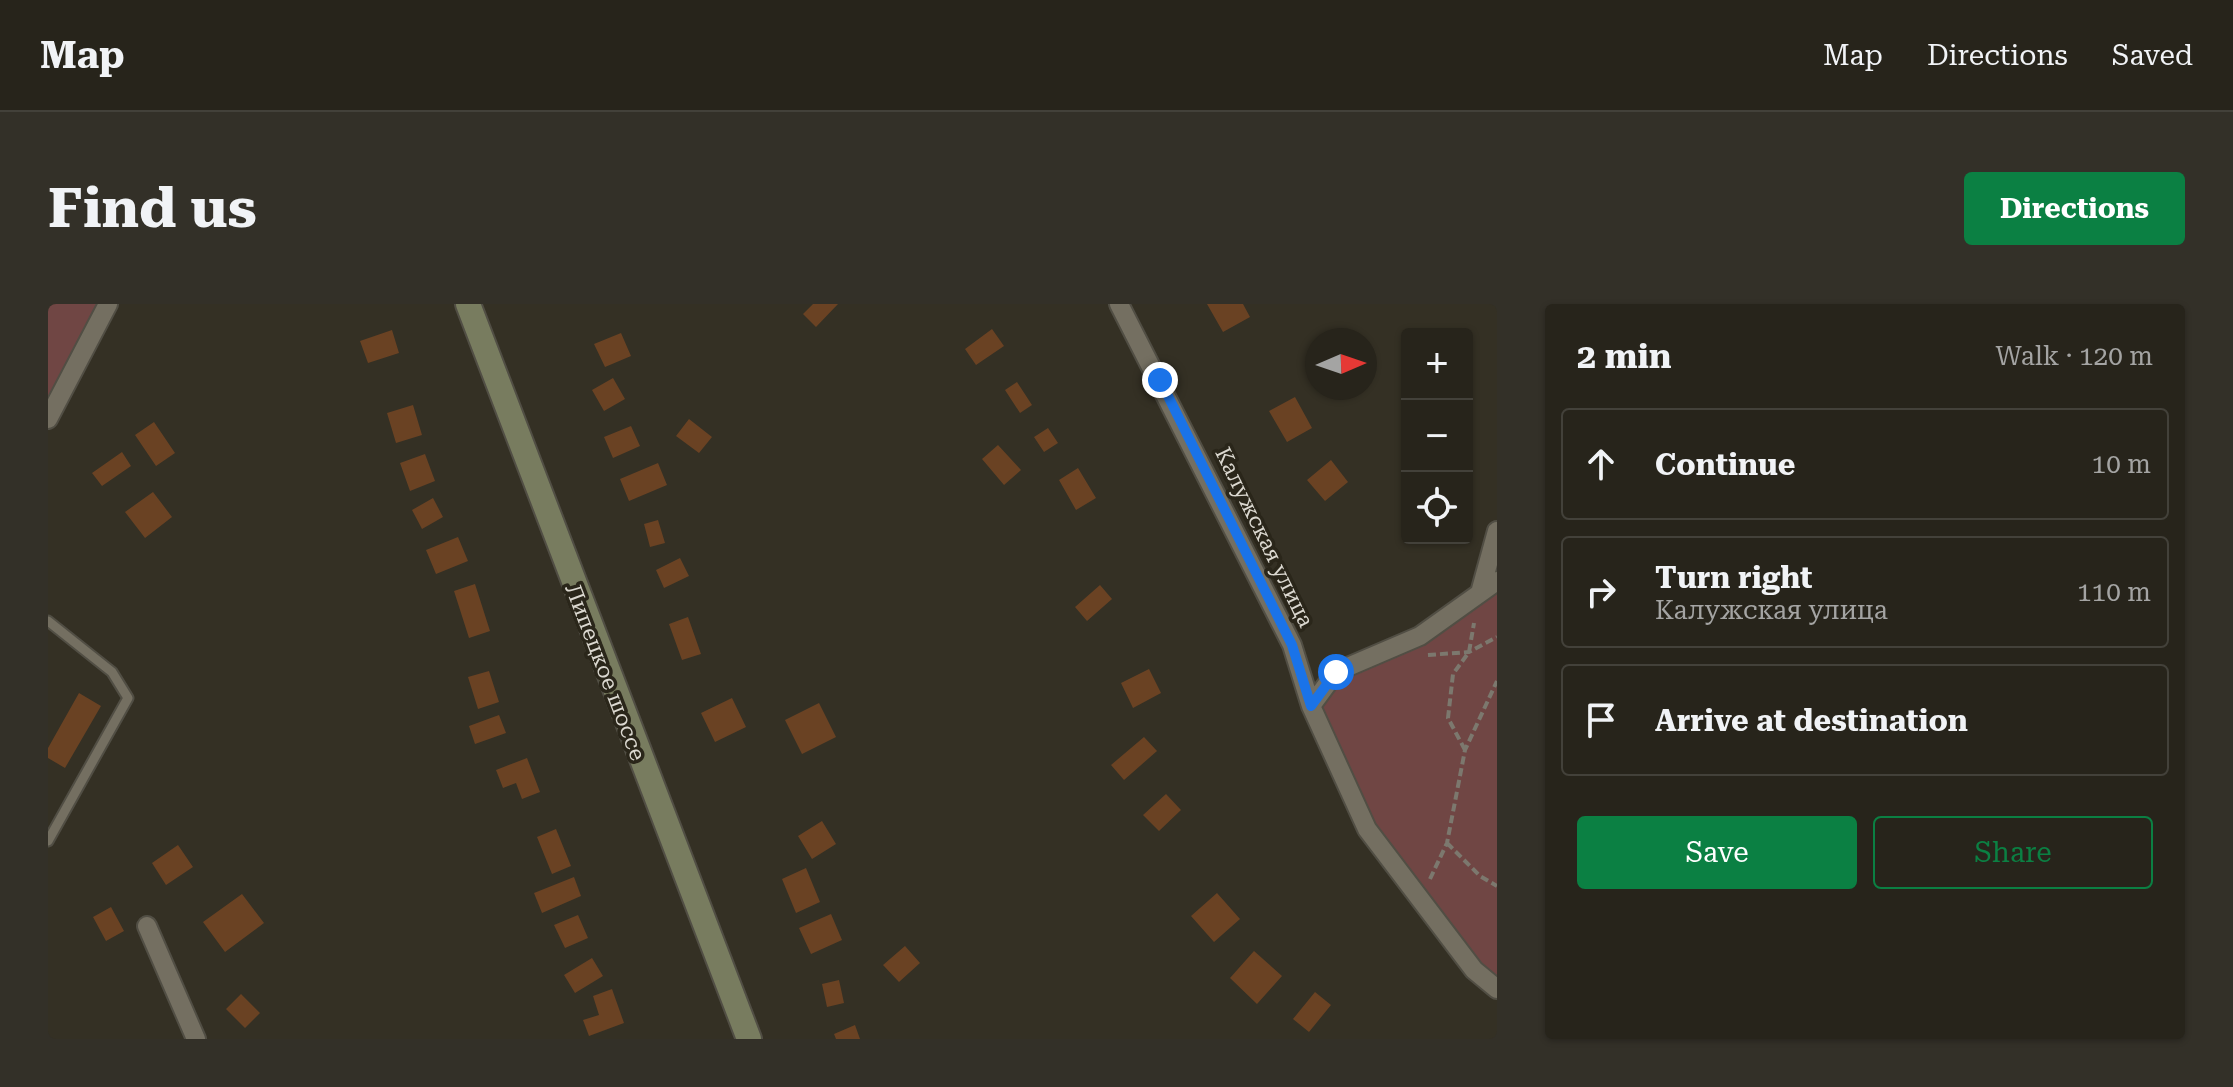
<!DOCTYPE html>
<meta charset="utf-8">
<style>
:root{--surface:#27241b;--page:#333028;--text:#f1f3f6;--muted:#a4a4a3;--line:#43413a;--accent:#0b8043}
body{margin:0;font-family:"Roboto Serif",serif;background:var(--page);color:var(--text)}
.controls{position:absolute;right:24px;top:24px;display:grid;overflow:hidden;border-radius:8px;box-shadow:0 2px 6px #0004}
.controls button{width:72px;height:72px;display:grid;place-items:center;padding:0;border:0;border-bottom:2px solid var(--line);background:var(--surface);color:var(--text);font:40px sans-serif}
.compass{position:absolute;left:1257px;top:24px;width:72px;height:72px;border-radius:50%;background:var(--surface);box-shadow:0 2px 6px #0004;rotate:88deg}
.stop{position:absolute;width:24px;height:24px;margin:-18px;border:6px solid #1a73e8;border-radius:50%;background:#fff}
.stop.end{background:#1a73e8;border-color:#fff;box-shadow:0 2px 8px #0008}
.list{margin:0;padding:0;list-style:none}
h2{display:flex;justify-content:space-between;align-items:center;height:104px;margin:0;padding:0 32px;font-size:34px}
h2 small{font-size:26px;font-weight:400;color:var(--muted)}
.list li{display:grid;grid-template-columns:52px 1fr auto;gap:24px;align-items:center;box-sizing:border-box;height:112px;margin:0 16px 16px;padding:0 16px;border:2px solid var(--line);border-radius:8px}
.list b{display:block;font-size:30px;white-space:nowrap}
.list p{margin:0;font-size:26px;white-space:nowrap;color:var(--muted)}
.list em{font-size:26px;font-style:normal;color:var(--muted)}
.actions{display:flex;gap:16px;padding:24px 32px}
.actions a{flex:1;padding:18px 0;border:2px solid var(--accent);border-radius:8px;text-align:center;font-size:28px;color:var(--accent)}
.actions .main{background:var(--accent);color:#fff}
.icon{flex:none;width:44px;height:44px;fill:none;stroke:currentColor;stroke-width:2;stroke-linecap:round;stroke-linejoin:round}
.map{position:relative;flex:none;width:1449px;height:735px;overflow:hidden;border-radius:8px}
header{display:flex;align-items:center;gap:48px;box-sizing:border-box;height:112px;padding:0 40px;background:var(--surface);border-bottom:2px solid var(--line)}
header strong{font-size:38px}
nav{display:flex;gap:44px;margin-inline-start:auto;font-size:28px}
.intro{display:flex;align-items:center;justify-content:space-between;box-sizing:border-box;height:192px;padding:0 48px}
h1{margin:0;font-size:56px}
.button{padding:20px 36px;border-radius:8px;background:var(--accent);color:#fff;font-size:28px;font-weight:700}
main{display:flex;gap:48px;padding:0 48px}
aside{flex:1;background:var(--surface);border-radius:8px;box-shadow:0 2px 6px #0004}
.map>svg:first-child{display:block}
</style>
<header>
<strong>Map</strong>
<nav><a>Map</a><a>Directions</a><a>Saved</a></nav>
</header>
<div class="intro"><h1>Find us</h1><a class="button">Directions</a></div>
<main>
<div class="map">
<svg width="1449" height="735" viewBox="0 0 1449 735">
<rect width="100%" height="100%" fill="#343024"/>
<!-- green -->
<path fill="#704644" d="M 0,0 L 60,0 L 0,115 Z
M 1449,277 L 1449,685 L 1319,525 L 1263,402 L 1288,368 L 1372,332 Z"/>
<!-- building -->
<path fill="#6a4223" d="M 765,0 L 790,0 L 768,23 L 755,10 Z
M 1159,0 L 1195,0 L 1202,13 L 1175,28 Z
M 944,25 L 956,42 L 928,61 L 917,45 Z
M 344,26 L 351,49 L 320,59 L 312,37 Z
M 573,29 L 583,52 L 557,63 L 546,40 Z
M 565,74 L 577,95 L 556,107 L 544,86 Z
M 969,78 L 984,101 L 972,109 L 957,86 Z
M 1247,93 L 1264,124 L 1239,138 L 1221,107 Z
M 365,101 L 374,131 L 348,139 L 339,109 Z
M 641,115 L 664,133 L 651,149 L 628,132 Z
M 106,118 L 127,149 L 108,162 L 87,131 Z
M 583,122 L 592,142 L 565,154 L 556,133 Z
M 1000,124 L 1010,139 L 996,148 L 986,133 Z
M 950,141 L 973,166 L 956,181 L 934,155 Z
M 74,148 L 83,162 L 54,182 L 44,169 Z
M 377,150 L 387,177 L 362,187 L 352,159 Z
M 1283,156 L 1300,178 L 1277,197 L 1259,176 Z
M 610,159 L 619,181 L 581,197 L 572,175 Z
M 1030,164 L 1048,194 L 1028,206 L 1011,176 Z
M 105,188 L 124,213 L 97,234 L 77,208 Z
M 385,194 L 395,213 L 374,225 L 364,206 Z
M 610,216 L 617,239 L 602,243 L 596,220 Z
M 410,233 L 420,257 L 388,270 L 378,246 Z
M 632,254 L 641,272 L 616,284 L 608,266 Z
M 427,280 L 442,327 L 421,334 L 406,287 Z
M 1052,281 L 1064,295 L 1039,317 L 1027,303 Z
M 640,313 L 653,350 L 634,356 L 621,320 Z
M 1101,365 L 1113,389 L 1085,404 L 1073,379 Z
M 441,367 L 451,398 L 430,405 L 420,373 Z
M 31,389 L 53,402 L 17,464 L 0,454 L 0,444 Z
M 684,394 L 698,423 L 667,438 L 653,409 Z
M 771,399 L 788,433 L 754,450 L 737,416 Z
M 451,411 L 458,429 L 427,440 L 421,422 Z
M 1096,433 L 1109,447 L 1076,476 L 1063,461 Z
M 479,454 L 492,488 L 474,495 L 468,479 L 455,484 L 448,466 Z
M 1118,490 L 1133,506 L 1111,527 L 1095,511 Z
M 774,517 L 788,540 L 764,555 L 750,532 Z
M 508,525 L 523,562 L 504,570 L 489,533 Z
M 130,541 L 145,563 L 118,581 L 104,559 Z
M 758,564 L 772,598 L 748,609 L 734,575 Z
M 526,573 L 533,592 L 494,609 L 486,589 Z
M 1169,589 L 1192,615 L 1166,638 L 1143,612 Z
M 194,590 L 216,619 L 177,648 L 155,618 Z
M 63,603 L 76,627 L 58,637 L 45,613 Z
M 783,610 L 794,636 L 763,650 L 751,624 Z
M 530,611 L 540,634 L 517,644 L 506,621 Z
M 857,642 L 872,659 L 851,678 L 835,661 Z
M 1206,647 L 1234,672 L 1209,700 L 1182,674 Z
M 544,654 L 555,672 L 527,689 L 516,671 Z
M 791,676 L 796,699 L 779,703 L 774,680 Z
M 564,685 L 576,719 L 541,732 L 535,716 L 551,711 L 545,692 Z
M 1267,688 L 1283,701 L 1261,728 L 1245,715 Z
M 193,690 L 212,709 L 197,724 L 178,705 Z
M 807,721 L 812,735 L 788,735 L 786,730 Z"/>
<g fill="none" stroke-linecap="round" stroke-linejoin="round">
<!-- lane casing -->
<g stroke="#514e44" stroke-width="13">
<path id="lane" d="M 0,317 L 64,368 L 80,394 L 0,537"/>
</g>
<!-- street casing -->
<g stroke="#514e44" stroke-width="22">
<path id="street" d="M 1071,0 L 1244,341 L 1263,402 L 1319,525 L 1426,666 L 1449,685
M 0,115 L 60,0
M 1432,289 L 1449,227
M 1263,402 L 1288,368 L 1372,332 L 1449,277
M 99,622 L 148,735"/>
</g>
<!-- secondary casing -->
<g stroke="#514e44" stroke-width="28">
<path id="secondary" d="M 420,0 L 701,735"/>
</g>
<!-- path -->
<path stroke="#7c786e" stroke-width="4" stroke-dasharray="8 4" stroke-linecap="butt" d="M 1380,351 L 1421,348 L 1449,333
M 1417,446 L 1400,414 L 1405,370 L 1421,348 L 1426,319
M 1399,539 L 1432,572 L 1449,582
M 1382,575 L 1399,539 L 1417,446 L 1449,377"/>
<!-- lane -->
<use href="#lane" stroke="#746f61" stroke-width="9"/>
<!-- street -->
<use href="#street" stroke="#746f61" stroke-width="18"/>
<!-- secondary -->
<use href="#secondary" stroke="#787c5f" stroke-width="24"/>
</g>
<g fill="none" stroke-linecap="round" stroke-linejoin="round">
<!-- route -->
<path stroke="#1a73e8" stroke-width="10" d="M 1112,76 L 1244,341 L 1263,402 L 1288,368"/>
</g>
<g text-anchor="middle" stroke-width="7" stroke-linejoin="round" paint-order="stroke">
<!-- street labels -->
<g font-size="22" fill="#dbd8d0" stroke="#2a261a">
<text transform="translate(1217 233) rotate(64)" y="8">Калужская улица</text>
<text transform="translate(558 368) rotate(69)" y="8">Липецкое шоссе</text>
</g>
</g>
</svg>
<div class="controls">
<button>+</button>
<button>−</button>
<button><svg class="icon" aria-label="locate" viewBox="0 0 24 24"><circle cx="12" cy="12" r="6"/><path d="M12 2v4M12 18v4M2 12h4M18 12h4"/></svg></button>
</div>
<svg class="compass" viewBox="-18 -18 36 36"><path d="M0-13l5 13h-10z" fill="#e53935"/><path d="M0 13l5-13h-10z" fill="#a4a4a3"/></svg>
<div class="stop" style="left:1288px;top:368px"></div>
<div class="stop end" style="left:1112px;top:76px"></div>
</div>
<aside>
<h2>2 min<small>Walk · 120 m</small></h2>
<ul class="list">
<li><svg class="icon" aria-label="ahead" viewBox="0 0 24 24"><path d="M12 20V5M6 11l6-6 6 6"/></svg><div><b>Continue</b></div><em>10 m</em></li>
<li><svg class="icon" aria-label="right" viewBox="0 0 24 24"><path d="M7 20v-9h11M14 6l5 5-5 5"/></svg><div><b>Turn right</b><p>Калужская улица</p></div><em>110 m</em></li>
<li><svg class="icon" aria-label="arrive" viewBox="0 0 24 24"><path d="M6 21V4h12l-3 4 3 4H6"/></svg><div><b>Arrive at destination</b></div></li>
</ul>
<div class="actions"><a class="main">Save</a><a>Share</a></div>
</aside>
</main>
